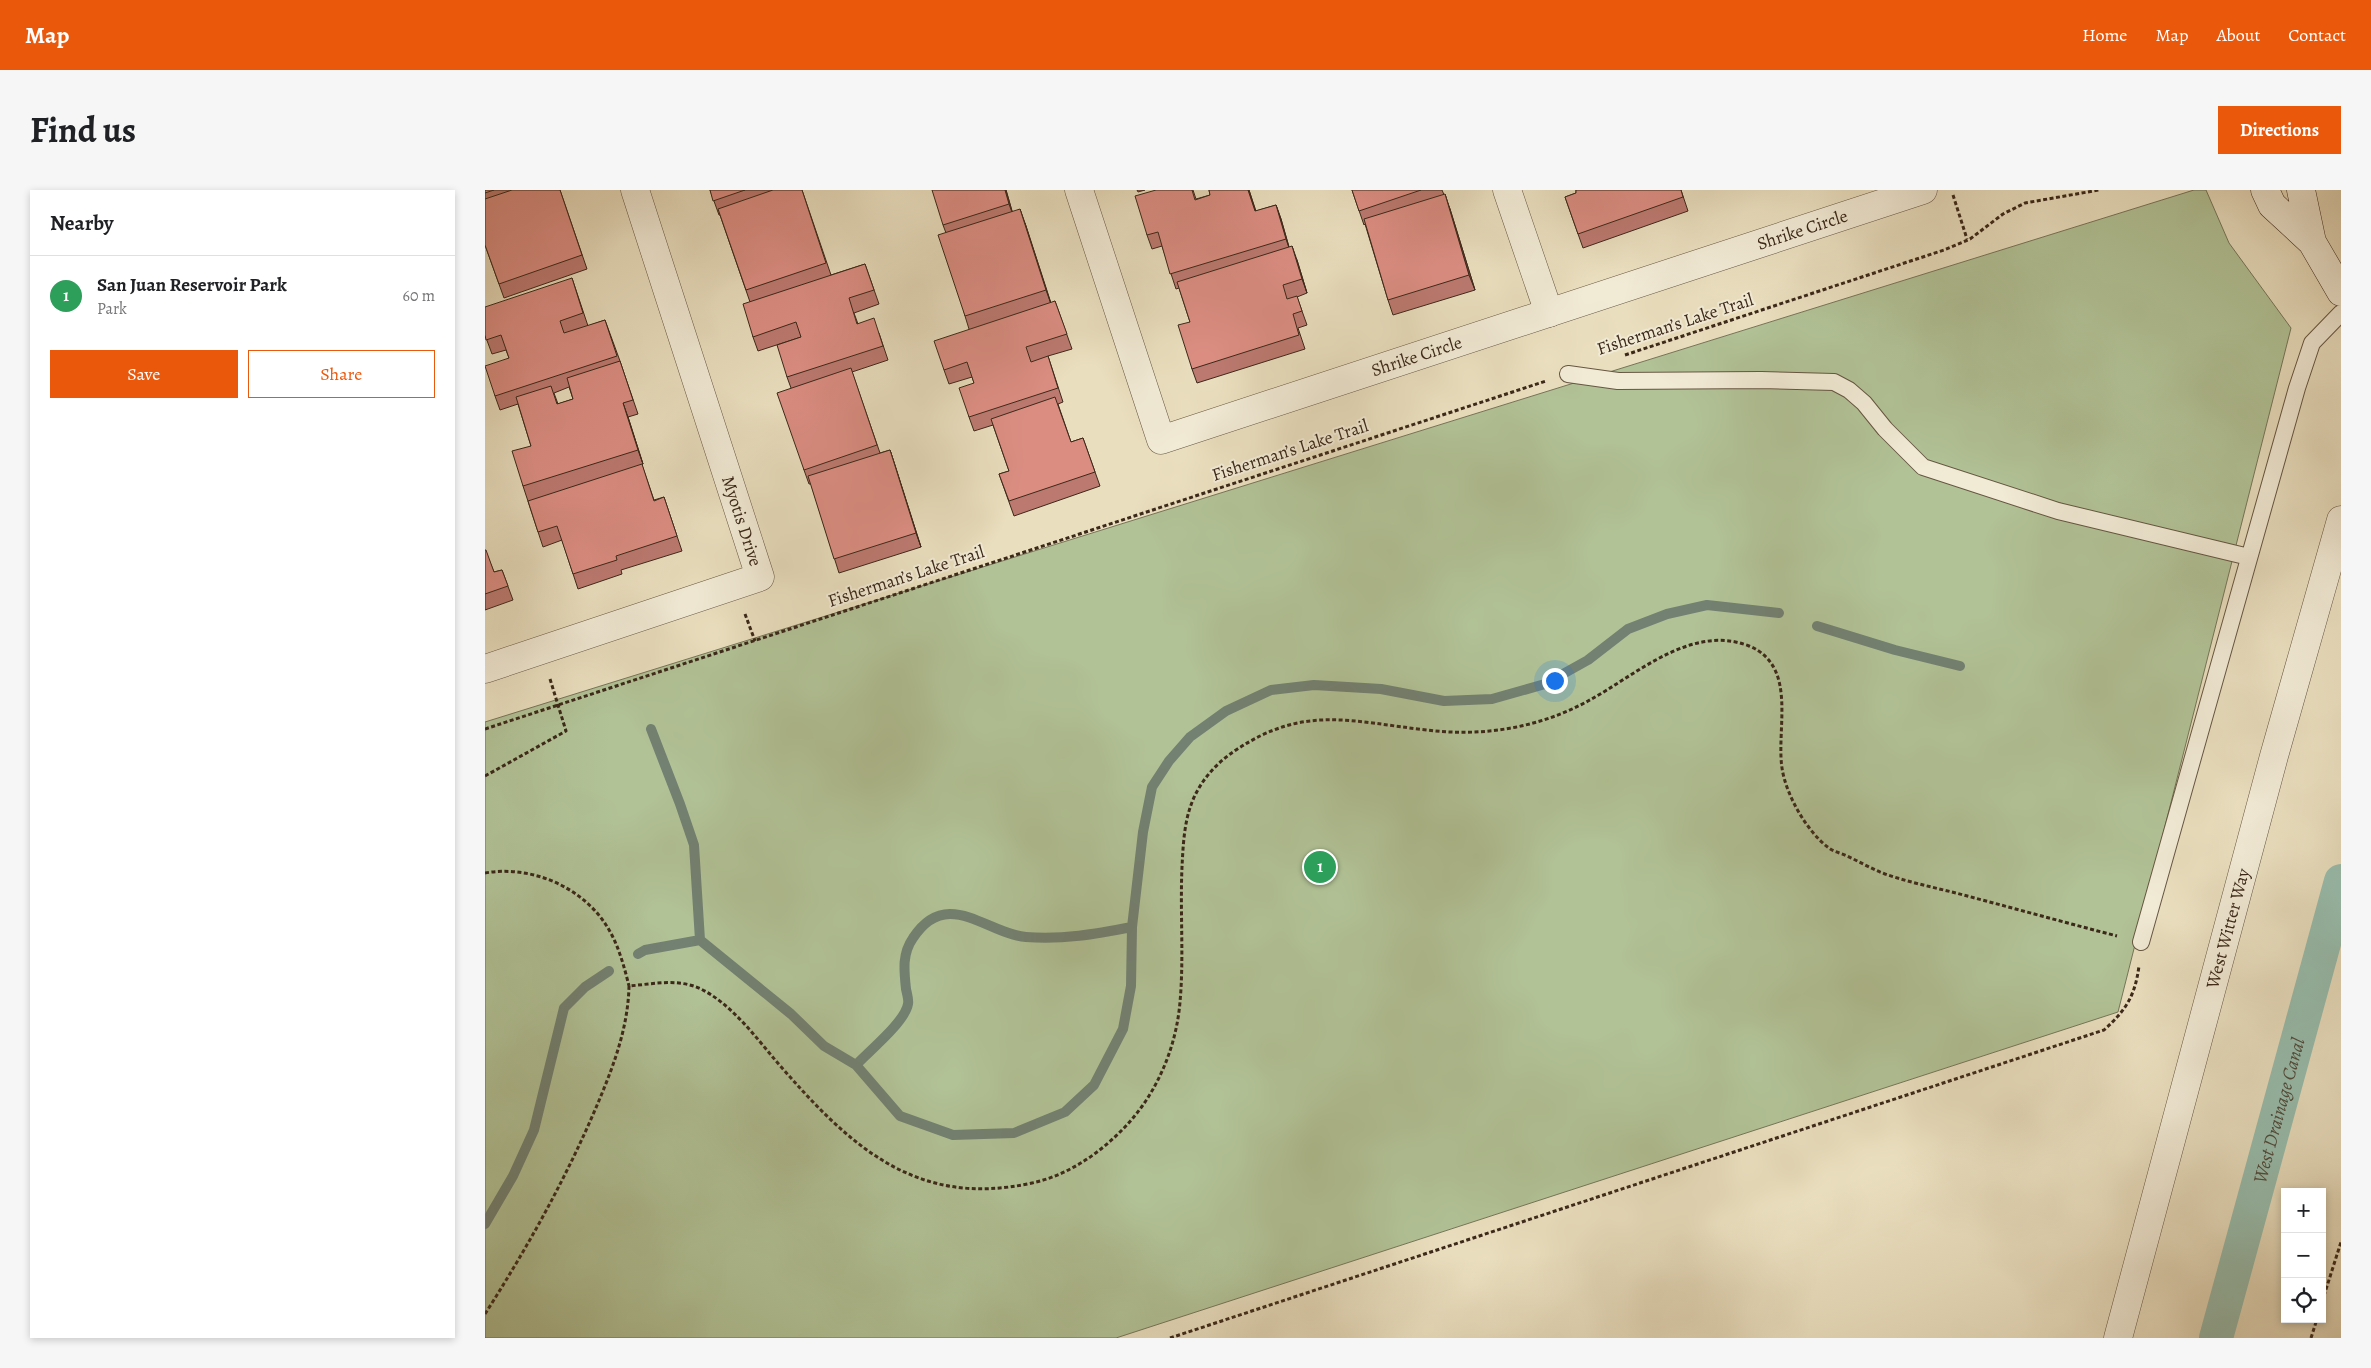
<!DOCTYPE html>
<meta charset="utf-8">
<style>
:root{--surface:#fff;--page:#f6f6f6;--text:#202124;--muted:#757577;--line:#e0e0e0;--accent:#ea580c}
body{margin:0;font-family:Alegreya,serif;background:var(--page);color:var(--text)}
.controls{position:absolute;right:15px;bottom:15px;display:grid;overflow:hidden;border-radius:0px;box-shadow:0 2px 8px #0003}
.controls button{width:45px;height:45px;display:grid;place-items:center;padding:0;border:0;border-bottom:1px solid var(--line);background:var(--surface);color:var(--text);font:25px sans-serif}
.you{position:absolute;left:1069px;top:490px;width:18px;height:18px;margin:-12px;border:4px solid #fff;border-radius:50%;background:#1a73e8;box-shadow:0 0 0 8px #1a73e833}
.badge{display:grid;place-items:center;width:32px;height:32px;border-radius:50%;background:var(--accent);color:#fff;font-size:16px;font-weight:700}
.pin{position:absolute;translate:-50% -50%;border:2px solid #fff;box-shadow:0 1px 5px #0006}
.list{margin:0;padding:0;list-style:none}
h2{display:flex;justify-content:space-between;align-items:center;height:65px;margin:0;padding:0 20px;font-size:21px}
h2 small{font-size:16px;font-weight:400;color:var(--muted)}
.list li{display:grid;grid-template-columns:32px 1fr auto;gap:15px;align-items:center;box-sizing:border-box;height:80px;padding:0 20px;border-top:1px solid var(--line)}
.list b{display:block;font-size:19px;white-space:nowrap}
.list p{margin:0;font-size:16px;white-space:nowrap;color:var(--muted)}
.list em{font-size:16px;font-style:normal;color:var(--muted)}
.actions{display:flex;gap:10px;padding:15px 20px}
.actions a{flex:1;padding:11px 0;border:1px solid var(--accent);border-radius:0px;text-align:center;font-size:18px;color:var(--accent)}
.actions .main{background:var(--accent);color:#fff}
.icon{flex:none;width:28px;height:28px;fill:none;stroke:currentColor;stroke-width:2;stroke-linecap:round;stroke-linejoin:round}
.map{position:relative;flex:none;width:1856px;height:1148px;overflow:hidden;border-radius:0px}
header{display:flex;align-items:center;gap:30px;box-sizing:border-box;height:70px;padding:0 25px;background:var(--accent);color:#fff}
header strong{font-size:24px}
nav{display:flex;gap:28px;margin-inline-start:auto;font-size:18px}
.intro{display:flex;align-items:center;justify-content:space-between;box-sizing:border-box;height:120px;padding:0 30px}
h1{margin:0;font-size:35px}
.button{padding:12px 22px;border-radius:0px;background:var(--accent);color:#fff;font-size:18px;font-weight:700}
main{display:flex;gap:30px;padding:0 30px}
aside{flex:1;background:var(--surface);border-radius:0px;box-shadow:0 2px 8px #0003}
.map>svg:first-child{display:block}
</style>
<header>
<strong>Map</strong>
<nav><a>Home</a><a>Map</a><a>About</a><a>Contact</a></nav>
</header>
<div class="intro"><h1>Find us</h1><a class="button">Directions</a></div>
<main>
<aside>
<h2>Nearby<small></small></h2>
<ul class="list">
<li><span class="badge" style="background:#2e9e5b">1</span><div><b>San Juan Reservoir Park</b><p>Park</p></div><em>60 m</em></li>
</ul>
<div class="actions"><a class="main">Save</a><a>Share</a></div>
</aside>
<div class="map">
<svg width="1856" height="1148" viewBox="0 0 1856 1148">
<rect width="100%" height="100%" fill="#e9debe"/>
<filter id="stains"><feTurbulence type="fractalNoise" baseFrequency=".004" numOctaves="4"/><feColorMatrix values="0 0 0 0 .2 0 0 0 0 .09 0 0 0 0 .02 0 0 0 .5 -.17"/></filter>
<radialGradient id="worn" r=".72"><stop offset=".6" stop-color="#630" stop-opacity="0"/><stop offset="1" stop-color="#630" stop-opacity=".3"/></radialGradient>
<!-- green -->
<path fill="#b1c296" stroke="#767558" d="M 1709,0 L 1721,0 L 1744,53 L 1806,138 L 1633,822 L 631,1148 L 0,1148 L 0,532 Z"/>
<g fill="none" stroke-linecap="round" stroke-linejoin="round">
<!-- stream -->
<path stroke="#738172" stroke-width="10" d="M 1332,436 L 1410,460 L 1475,476
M 166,539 L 195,614 L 209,655 L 215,750 L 306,824 L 339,856 L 371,875 L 415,926 L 468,945 L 529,943 L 580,922 L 609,895 L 638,839 L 646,796 L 647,737 L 658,642 L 667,597 L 684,571 L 705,547 L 741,521 L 786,500 L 829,495 L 896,499 L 959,511 L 1007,509 L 1060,494 L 1103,470 L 1143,439 L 1182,424 L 1222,415 L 1294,423
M 153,764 L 160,760 L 215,750
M 371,875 C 384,861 420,832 423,814 C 424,810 422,804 421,799 C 419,780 417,764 428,748 C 462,696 502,744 541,747 C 577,750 611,744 647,737
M 0,1034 L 28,986 L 49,940 L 79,818 L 100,797 L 124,781"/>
<!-- canal -->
<path stroke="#98bdad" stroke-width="34" id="s1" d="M 1731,1148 L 1856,691"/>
<!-- service casing -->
<g stroke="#665642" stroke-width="18">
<path id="service" d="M 1083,184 L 1133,191 L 1276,190 L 1349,192 L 1364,200 L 1379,213 L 1400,239 L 1438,277 L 1573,321 L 1764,367
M 1656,752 L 1812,198 L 1827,153 L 1856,123"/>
</g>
<!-- minor casing -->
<g stroke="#665642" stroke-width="29">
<g id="minor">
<path id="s2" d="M 594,0 L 676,250 L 1438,0"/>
<path d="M 1022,0 L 1064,123"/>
<path d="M 0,479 L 275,387 L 150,0"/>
<path id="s3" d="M 1633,1148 L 1789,566 L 1856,330"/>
</g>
</g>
<!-- secondary casing -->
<g stroke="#3b2819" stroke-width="29">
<path id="secondary" d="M 1780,0 L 1787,15 L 1827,52 L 1856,102
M 1816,0 L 1827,52"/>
</g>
<!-- path -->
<path stroke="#3b2819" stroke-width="3" stroke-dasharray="4 2.5" stroke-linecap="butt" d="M 1468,5 L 1482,49
M 1140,165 L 1459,60 L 1485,49 L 1518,24 L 1540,13 L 1614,0
M 260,424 L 270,451
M 0,539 L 1061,191
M 0,586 L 81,541 L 65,489
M 0,683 C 45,675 96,696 121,735 C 133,753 139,776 144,796
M 1837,1112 L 1856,1052
M 0,1124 C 42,1058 79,992 110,920 C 127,880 143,840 144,796 C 168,794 193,788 216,799 C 246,814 270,846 291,871 C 363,954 429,1019 547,993 C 580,986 611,966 635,942 C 670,908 691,860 695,812 C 699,768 695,722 697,677 C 698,657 699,634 706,615 C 714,592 731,573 751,560 C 820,514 867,532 942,540 C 997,547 1054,538 1103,511 C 1150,486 1206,433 1264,456 C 1313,476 1291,538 1297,578 C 1301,605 1322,642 1344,658 C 1349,662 1356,663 1362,666 C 1375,672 1387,679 1400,684 C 1423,692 1447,697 1471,703 C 1524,717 1578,732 1632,746
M 685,1148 L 1619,840 C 1641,820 1650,806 1654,776
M 1826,1148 L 1832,1129"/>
<!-- service -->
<use href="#service" stroke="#f1ead5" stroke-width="16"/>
<!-- minor -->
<use href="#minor" stroke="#f1ead5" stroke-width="28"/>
<!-- secondary -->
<use href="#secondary" stroke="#f1ead5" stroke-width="28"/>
</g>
<!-- wall -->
<path fill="#bc7970" stroke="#3b2819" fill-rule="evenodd" d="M 0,0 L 75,0 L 102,79 L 19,108 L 0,55 Z
M 225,0 L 317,0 L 346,85 L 380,74 L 394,114 L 369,123 L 373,134 L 394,143 L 403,170 L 367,182 L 395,263 L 405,260 L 436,357 L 354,383 L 326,294 L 324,294 L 319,280 L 306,198 L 302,187 L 316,147 L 273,161 L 268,147 L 265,112 L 235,25 L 234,25 Z
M 521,0 L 527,21 L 540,33 L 566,113 L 570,111 L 587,159 L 563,166 L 578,212 L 573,214 L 586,252 L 598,248 L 615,296 L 529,326 L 514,284 L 524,281 L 508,235 L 489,241 L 484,227 L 489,193 L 487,187 L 464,194 L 459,180 L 484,139 L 480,126 L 461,43 L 458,35 Z
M 652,0 L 660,0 L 653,2 Z
M 671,0 L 708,0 L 711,9 L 725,5 L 724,0 L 764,0 L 771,21 L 791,15 L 796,29 L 804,57 L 812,70 L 822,103 L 812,107 L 822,135 L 813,138 L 820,159 L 712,193 L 707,179 L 705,132 L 694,98 L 691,99 L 677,56 L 667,59 L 662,45 Z
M 867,0 L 957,0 L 965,19 L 990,100 L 908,125 L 903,110 L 880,34 L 879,35 Z
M 1091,0 L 1196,0 L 1203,21 L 1098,58 L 1080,7 L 1091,3 Z
M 87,88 L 103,136 L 120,130 L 135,171 L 140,186 L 153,224 L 143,227 L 158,274 L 157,275 L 169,310 L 179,307 L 197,361 L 136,380 L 137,384 L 93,399 L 77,350 L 58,357 L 38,296 L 46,256 L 33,214 L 15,220 L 10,206 L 24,168 L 21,160 L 7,164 L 0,145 ZM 84,197 L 88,209 L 73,214 L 69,203 Z
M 0,360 L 9,382 L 17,380 L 28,410 L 0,420 Z"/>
<!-- shaded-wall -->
<path fill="#99635b" stroke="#3b2819" d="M 520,0 L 521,0 L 529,28 L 524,14 Z
M 763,0 L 764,0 L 775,36 Z
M 960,4 L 965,19 L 990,100 L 984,85 Z
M 791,15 L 796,29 L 806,64 L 801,49 Z
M 535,19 L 540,33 L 566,114 L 561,100 Z
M 807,56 L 812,70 L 822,103 L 817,89 Z
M 138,213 L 143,227 L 158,274 L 153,260 Z
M 405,260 L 410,275 L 436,357 L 431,343 Z"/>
<!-- building -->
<path fill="#db8d82" stroke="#3b2819" d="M 0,0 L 9,0 L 0,3 Z
M 27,0 L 75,0 L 97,65 L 14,94 L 0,55 L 0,9 Z
M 225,0 L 260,0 L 228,11 Z
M 288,0 L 317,0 L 341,73 L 261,100 L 233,19 Z
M 447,0 L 520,0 L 524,14 L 458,35 Z
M 671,0 L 707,0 L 710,10 L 725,5 L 724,0 L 763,0 L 770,21 L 791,15 L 801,49 L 685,84 L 673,42 L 662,45 L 650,6 Z
M 867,0 L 936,0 L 874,21 Z
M 1091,0 L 1196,0 L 1198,7 L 1093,44 L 1080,7 L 1091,3 Z
M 960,4 L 984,85 L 903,110 L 879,29 Z
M 535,19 L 561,100 L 480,126 L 453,45 Z
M 807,56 L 817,89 L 798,95 L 802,109 L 812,106 L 817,121 L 808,124 L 814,145 L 707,179 L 693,135 L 705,132 L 692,92 Z
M 380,74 L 389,100 L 364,108 L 372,134 L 389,128 L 398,156 L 302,187 L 292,155 L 316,147 L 311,132 L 268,147 L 258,114 Z
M 87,88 L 98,123 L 75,131 L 79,143 L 120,130 L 132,166 L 10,206 L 0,176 L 24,168 L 16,145 L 1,150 L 0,145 L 0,117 Z
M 570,111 L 582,144 L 541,157 L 546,172 L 563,166 L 573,198 L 484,227 L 474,198 L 489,193 L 482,172 L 459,180 L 449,151 Z
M 135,171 L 148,210 L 138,213 L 153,260 L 38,296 L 27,261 L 46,256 L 31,207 L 66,196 L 72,214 L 88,209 L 82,188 Z
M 366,178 L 392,255 L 319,280 L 292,203 Z
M 570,207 L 586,252 L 598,248 L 610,282 L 524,311 L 514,284 L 524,281 L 506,229 Z
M 405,260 L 431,343 L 349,369 L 323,286 Z
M 157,274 L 169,311 L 179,307 L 192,346 L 131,366 L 132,370 L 88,384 L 72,336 L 53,342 L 43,311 Z
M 0,360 L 1,360 L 9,382 L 17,380 L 23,396 L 0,404 Z"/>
<g text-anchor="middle" stroke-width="4" stroke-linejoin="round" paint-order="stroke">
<!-- street labels -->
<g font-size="18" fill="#3b2819" stroke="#f1ead5">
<text dy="6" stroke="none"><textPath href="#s2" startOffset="938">Shrike Circle</textPath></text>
<text transform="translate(1190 134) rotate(-18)" y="6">Fisherman’s Lake Trail</text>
<text dy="6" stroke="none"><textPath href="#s2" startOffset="532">Shrike Circle</textPath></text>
<text transform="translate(805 260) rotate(-18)" y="6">Fisherman’s Lake Trail</text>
<text transform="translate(257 331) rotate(72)" y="6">Myotis Drive</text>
<text transform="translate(421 386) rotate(-18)" y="6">Fisherman’s Lake Trail</text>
<text dy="6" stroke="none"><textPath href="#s3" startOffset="424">West Witter Way</textPath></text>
</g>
<!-- water labels -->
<g font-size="19" font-style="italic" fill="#524d3e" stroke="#f1ead5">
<text dy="7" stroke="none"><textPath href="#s1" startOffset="236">West Drainage Canal</textPath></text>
</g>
</g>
<rect width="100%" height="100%" filter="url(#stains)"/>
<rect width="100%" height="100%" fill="url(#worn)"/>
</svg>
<div class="controls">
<button>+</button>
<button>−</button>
<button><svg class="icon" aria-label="locate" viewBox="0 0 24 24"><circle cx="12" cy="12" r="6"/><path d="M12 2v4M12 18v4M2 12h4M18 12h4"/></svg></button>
</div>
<div class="you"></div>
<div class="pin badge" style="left:835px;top:677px;background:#2e9e5b">1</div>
</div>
</main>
